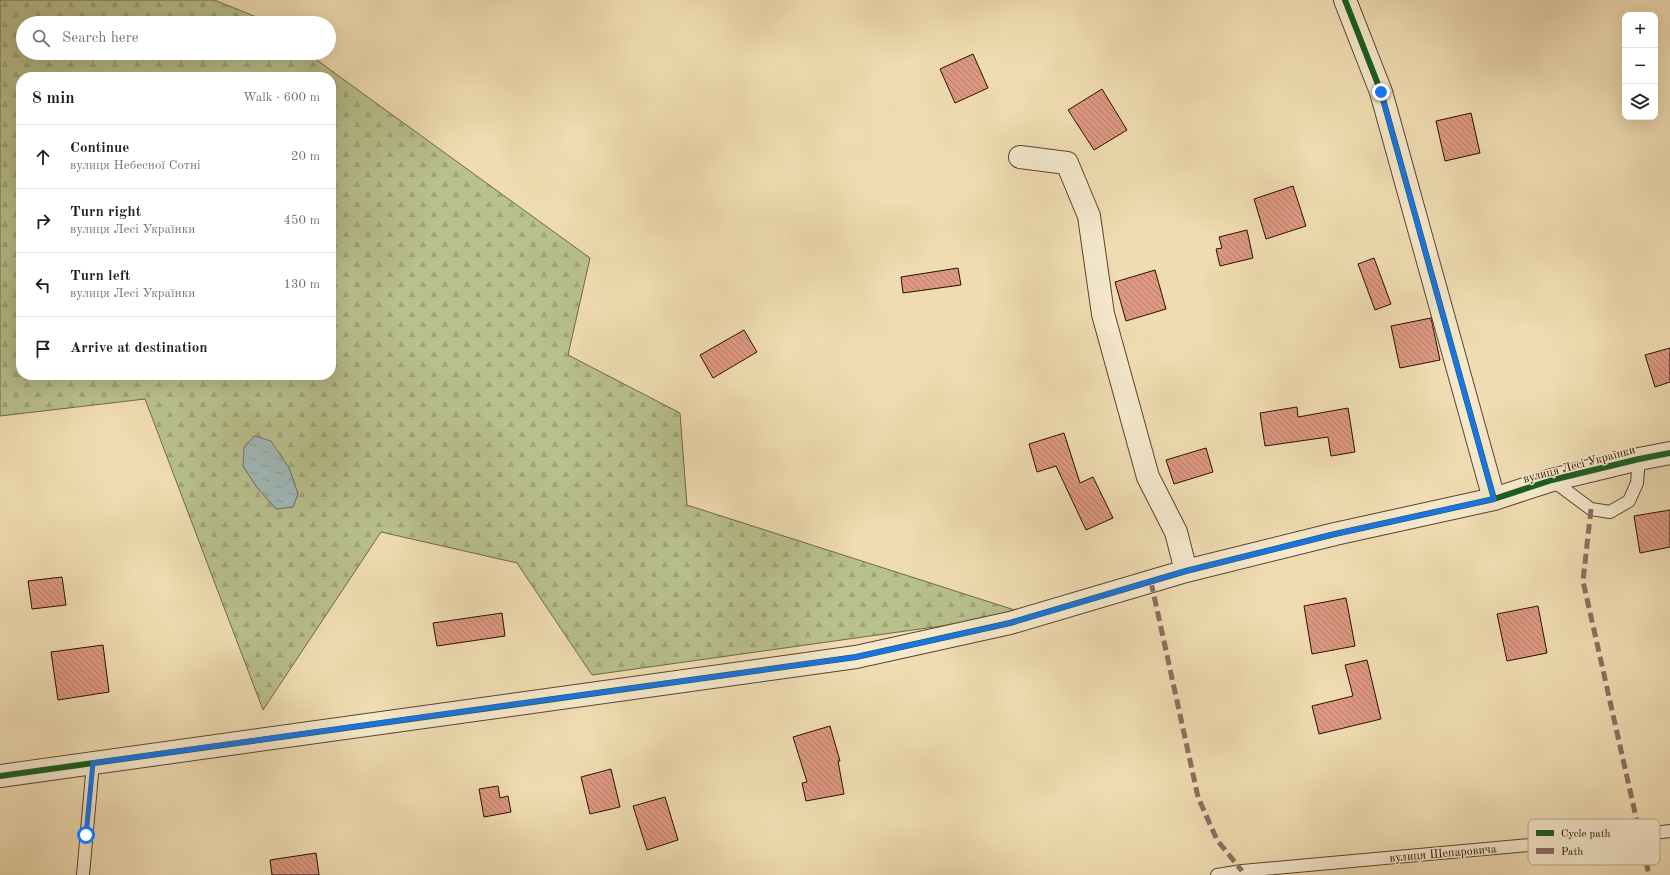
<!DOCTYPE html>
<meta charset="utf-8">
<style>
:root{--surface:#fff;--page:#f2f2f2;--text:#202124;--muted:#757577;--line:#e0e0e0}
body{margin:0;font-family:"Old Standard TT",serif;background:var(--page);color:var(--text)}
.controls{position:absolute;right:12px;top:12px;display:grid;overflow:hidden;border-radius:8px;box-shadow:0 4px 16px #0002}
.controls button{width:36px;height:36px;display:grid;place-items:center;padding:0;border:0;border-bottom:1px solid var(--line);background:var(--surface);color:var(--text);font:20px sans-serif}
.stop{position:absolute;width:12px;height:12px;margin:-9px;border:3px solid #1a73e8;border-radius:50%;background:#fff}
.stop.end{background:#1a73e8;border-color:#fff;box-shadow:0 1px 4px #0008}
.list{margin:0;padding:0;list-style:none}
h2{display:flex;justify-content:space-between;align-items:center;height:52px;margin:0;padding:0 16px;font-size:17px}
h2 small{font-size:13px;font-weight:400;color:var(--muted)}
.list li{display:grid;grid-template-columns:26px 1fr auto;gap:12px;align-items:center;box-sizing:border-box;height:64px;padding:0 16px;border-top:1px solid var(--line)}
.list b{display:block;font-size:15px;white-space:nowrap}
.list p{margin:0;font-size:13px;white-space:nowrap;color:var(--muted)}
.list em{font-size:13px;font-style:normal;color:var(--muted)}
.icon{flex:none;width:22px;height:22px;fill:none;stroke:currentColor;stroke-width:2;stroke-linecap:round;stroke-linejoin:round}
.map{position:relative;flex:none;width:1670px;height:875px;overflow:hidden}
.search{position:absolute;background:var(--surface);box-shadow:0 4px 16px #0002;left:16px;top:16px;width:320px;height:44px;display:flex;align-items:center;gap:10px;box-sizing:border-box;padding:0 14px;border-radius:22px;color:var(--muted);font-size:15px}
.panel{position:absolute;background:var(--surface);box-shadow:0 4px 16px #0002;left:16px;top:72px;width:320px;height:308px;border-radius:16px}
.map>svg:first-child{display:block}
</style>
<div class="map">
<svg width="1670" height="875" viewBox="0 0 1670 875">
<defs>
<pattern id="forest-firs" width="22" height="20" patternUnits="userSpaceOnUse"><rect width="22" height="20" fill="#b8c08d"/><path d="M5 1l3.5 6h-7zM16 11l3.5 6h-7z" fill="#9ea478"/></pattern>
<pattern id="water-ripples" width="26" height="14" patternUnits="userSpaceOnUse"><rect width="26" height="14" fill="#a0b8b8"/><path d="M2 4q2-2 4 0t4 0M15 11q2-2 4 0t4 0" fill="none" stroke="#8a9d9c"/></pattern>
<pattern id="building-back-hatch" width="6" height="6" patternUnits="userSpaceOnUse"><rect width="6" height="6" fill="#de9883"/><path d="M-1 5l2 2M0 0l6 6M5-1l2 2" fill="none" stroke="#b47b69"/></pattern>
</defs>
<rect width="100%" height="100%" fill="#f0dcb2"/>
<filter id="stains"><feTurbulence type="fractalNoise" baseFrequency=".005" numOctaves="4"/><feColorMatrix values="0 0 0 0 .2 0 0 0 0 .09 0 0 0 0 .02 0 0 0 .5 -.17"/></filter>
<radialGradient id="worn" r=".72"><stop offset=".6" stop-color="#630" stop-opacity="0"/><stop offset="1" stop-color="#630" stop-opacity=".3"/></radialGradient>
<!-- forest -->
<path fill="url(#forest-firs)" stroke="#706846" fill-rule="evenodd" d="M 0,0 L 214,0 L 259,18 L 266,23 L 23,23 L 23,53 L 307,53 L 590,258 L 568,355 L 680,413 L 687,505 L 1027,614 L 592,675 L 517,563 L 381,532 L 263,710 L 145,399 L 0,416 ZM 21,77 L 331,77 L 331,375 L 21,375 ZM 243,466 L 289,468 L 298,494 L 293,507 L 276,509 L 256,486 Z"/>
<!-- water -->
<path fill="url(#water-ripples)" stroke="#70756e" d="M 254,436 L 271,441 L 289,468 L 298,494 L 293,507 L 276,509 L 256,486 L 243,466 L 244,448 Z"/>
<!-- building -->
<path fill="url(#building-back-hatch)" stroke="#271100" d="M 973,54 L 988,88 L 955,103 L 940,69 Z
M 1102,89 L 1127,130 L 1094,150 L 1068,110 Z
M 1471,113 L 1480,153 L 1445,161 L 1436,121 Z
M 1293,186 L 1306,226 L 1266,239 L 1254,199 Z
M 1247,230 L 1253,258 L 1220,266 L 1216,249 L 1222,248 L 1219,237 Z
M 1374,258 L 1391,304 L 1375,310 L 1358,264 Z
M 958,268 L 961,285 L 903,293 L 901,277 Z
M 1155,270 L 1166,309 L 1126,321 L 1115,282 Z
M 1431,318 L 1440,360 L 1400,368 L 1391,326 Z
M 744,330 L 757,352 L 713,378 L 700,355 Z
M 1670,348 L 1670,382 L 1655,387 L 1645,355 Z
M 1297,407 L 1298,417 L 1348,408 L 1355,452 L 1331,456 L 1328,437 L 1265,446 L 1260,413 Z
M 1064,433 L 1080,483 L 1093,477 L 1113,518 L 1086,530 L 1056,466 L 1037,472 L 1029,444 Z
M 1206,448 L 1213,472 L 1174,484 L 1166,460 Z
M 1670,510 L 1670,547 L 1640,553 L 1634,516 Z
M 62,577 L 66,605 L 32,609 L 28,581 Z
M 1346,598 L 1355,646 L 1312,654 L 1304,606 Z
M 1538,606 L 1547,653 L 1507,661 L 1497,614 Z
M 502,613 L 505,636 L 437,646 L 433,623 Z
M 103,645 L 109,692 L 58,700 L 51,652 Z
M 1367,660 L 1381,719 L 1319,734 L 1312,706 L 1353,696 L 1345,665 Z
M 830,726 L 840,761 L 838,761 L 844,794 L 806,801 L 802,783 L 807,782 L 793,737 Z
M 611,769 L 620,807 L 590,814 L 581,777 Z
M 498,786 L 500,798 L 508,796 L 511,812 L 484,817 L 479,789 Z
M 665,797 L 678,840 L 647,850 L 633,806 Z
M 316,853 L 319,875 L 272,875 L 270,860 Z"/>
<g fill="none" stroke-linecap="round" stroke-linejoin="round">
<!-- lane casing -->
<g stroke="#59442c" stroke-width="14">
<path id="lane" d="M 1552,480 L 1591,509 L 1610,512 L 1629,501 L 1637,483 L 1639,459
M 83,875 L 93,763
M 1217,875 L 1242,871 L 1640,835 L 1670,831"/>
</g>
<!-- street casing -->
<g stroke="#59442c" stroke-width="24">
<path id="street" d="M 1345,0 L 1381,92 L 1494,499
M 1020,157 L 1067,163 L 1089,216 L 1103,314 L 1148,477 L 1176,532 L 1186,571
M 0,776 L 856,657 L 1010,623 L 1186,571 L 1335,534 L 1494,499 L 1552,480 L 1639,459 L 1670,453"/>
</g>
<!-- lane -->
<use href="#lane" stroke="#f5e8cd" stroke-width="12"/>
<!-- street -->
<use href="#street" stroke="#f5e8cd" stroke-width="22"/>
<!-- quiet -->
<path stroke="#8d6e63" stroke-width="5" stroke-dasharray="10 5" stroke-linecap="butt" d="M 1591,509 L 1583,581 L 1649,875
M 1151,582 L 1198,797 L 1217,840 L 1242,871"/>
<!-- cycleway casing -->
<g stroke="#f5e8cd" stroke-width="8">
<path id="cycleway" d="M 1345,0 L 1381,92 L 1494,499
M 0,776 L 856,657 L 1010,623 L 1186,571 L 1335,534 L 1494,499 L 1552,480 L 1639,459 L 1670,453"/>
</g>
<!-- cycleway -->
<use href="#cycleway" stroke="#1b5e20" stroke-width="6"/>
</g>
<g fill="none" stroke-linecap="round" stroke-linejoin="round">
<!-- route -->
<path stroke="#1a73e8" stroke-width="5" d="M 86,835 L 93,763 L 856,657 L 1010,623 L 1186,571 L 1335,534 L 1494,499 L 1381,92"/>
</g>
<g text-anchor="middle" stroke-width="3" stroke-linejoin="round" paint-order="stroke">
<!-- street labels -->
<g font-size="12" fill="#271100" stroke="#f5e8cd">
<text transform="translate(1579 464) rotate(-15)" y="4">вулиця Лесі Українки</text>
<text transform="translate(1443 853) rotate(-5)" y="4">вулиця Шепаровича</text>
</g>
</g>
<!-- legend -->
<rect x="1528" y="819" width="132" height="46" rx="6" fill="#f5e8cd" stroke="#b7a890" stroke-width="1"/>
<rect x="1536" y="830" width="18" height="6" fill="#1b5e20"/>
<rect x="1536" y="848" width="18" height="6" fill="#8d6e63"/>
<g font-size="11" fill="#271100">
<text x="1561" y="837">Cycle path</text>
<text x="1561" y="855">Path</text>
</g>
<rect width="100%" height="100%" filter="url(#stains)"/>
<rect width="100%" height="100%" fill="url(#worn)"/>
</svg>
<div class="controls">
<button>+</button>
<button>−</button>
<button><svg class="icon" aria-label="layers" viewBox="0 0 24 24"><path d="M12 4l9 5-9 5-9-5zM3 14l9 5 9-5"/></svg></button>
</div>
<div class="stop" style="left:86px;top:835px"></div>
<div class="stop end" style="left:1381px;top:92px"></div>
<div class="search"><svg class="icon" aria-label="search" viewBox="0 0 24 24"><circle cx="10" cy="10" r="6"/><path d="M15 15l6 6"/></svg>Search here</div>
<section class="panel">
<h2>8 min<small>Walk · 600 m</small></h2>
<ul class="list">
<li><svg class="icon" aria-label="ahead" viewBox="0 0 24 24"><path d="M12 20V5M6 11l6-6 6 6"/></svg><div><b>Continue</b><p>вулиця Небесної Сотні</p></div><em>20 m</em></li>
<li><svg class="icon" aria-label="right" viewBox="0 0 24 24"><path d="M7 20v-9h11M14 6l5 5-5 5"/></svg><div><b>Turn right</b><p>вулиця Лесі Українки</p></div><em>450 m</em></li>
<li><svg class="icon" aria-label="left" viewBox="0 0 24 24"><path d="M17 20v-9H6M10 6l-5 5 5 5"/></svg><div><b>Turn left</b><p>вулиця Лесі Українки</p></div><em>130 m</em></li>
<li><svg class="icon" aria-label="arrive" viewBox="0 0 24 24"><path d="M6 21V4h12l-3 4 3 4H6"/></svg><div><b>Arrive at destination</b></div></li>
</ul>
</section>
</div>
